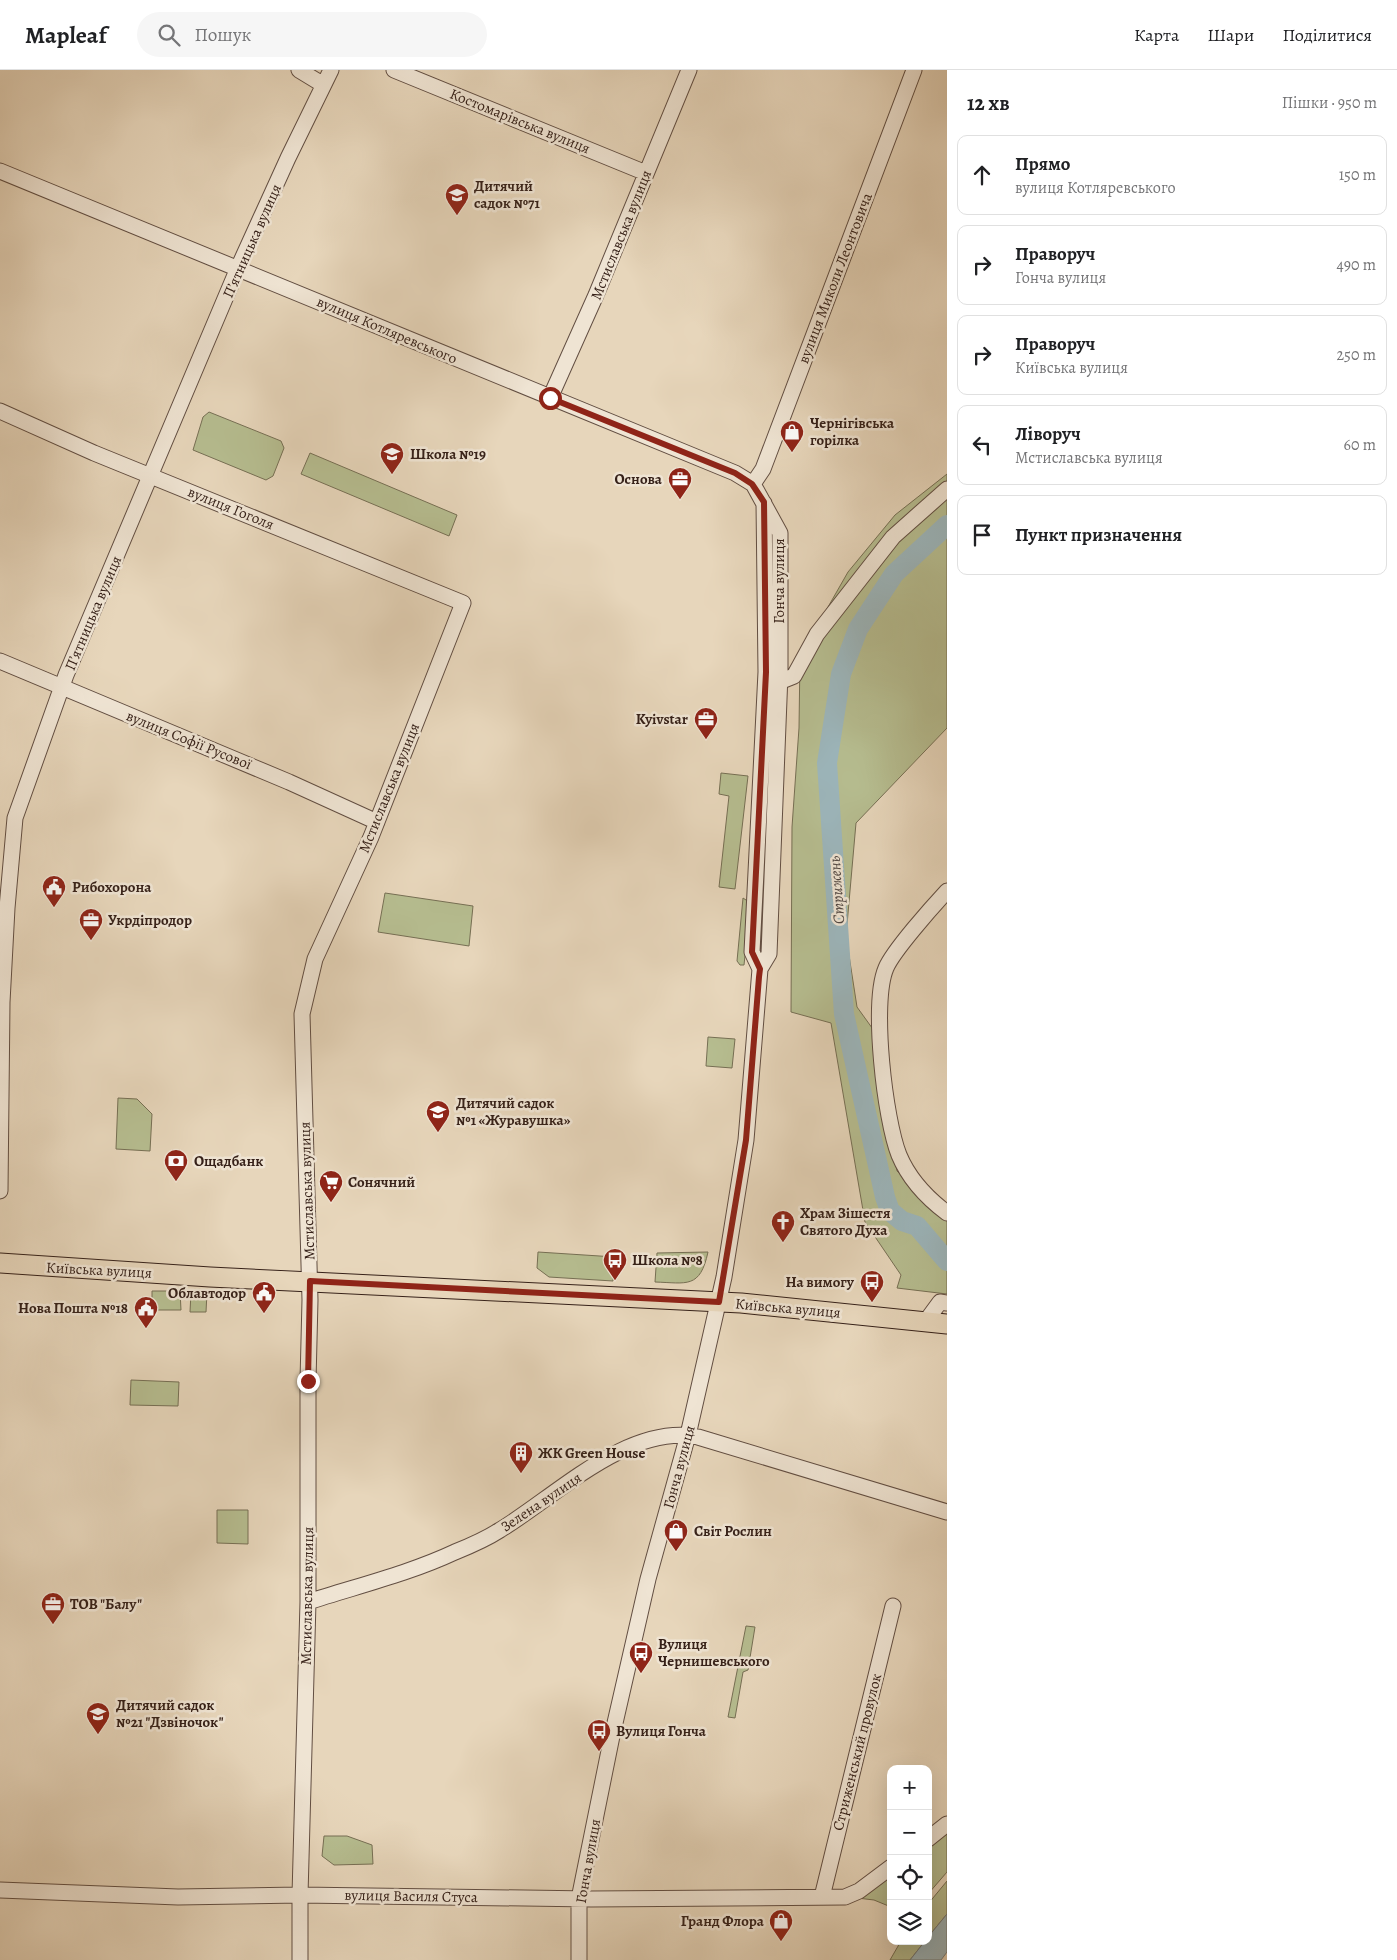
<!DOCTYPE html>
<html lang="uk">
<meta charset="utf-8">
<style>
:root{--surface:#fff;--page:#f6f6f6;--text:#202124;--muted:#757577;--line:#e0e0e0}
body{margin:0;font-family:Alegreya,serif;background:var(--page);color:var(--text)}
.controls{position:absolute;right:15px;bottom:15px;display:grid;overflow:hidden;border-radius:10px;box-shadow:0 5px 20px #0002}
.controls button{width:45px;height:45px;display:grid;place-items:center;padding:0;border:0;border-bottom:1px solid var(--line);background:var(--surface);color:var(--text);font:25px sans-serif}
.stop{position:absolute;width:15px;height:15px;margin:-11px;border:4px solid #8f2418;border-radius:50%;background:#fff}
.stop.end{background:#8f2418;border-color:#fff;box-shadow:0 1px 5px #0008}
.list{margin:0;padding:0;list-style:none}
h2{display:flex;justify-content:space-between;align-items:center;height:65px;margin:0;padding:0 20px;font-size:21px}
h2 small{font-size:16px;font-weight:400;color:var(--muted)}
.list li{display:grid;grid-template-columns:32px 1fr auto;gap:15px;align-items:center;box-sizing:border-box;height:80px;margin:0 10px 10px;padding:0 10px;border:1px solid var(--line);border-radius:10px}
.list b{display:block;font-size:19px;white-space:nowrap}
.list p{margin:0;font-size:16px;white-space:nowrap;color:var(--muted)}
.list em{font-size:16px;font-style:normal;color:var(--muted)}
.icon{flex:none;width:28px;height:28px;fill:none;stroke:currentColor;stroke-width:2;stroke-linecap:round;stroke-linejoin:round}
.map{position:relative;flex:none;width:947px;height:1890px;overflow:hidden}
header{display:flex;align-items:center;gap:30px;box-sizing:border-box;height:70px;padding:0 25px;background:var(--surface);border-bottom:1px solid var(--line)}
header strong{font-size:24px}
nav{display:flex;gap:28px;margin-inline-start:auto;font-size:18px}
.search{width:350px;height:45px;background:var(--page);display:flex;align-items:center;gap:12px;box-sizing:border-box;padding:0 18px;border-radius:28px;color:var(--muted);font-size:19px}
main{display:flex}
aside{flex:1;background:var(--surface)}
.map>svg:first-child{display:block}
</style>
<header>
<strong>Mapleaf</strong>
<div class="search"><svg class="icon" aria-label="search" viewBox="0 0 24 24"><circle cx="10" cy="10" r="6"/><path d="M15 15l6 6"/></svg>Пошук</div>
<nav><a>Карта</a><a>Шари</a><a>Поділитися</a></nav>
</header>
<main>
<div class="map">
<svg width="947" height="1890" viewBox="0 0 947 1890">
<rect width="100%" height="100%" fill="#e7d6bb"/>
<filter id="stains"><feTurbulence type="fractalNoise" baseFrequency=".004" numOctaves="4"/><feColorMatrix values="0 0 0 0 .2 0 0 0 0 .09 0 0 0 0 .02 0 0 0 .5 -.17"/></filter>
<radialGradient id="worn" r=".72"><stop offset=".6" stop-color="#630" stop-opacity="0"/><stop offset="1" stop-color="#630" stop-opacity=".3"/></radialGradient>
<!-- green -->
<path fill="#b6bd90" stroke="#766f54" d="M 209,342 L 281,371 L 284,378 L 273,406 L 266,410 L 193,380 L 203,347 Z
M 310,383 L 457,445 L 449,466 L 301,404 Z
M 947,404 L 947,658 L 856,753 L 846,866 L 857,937 L 875,962 L 897,1101 L 947,1148 L 947,1224 L 897,1218 L 901,1205 L 865,1152 L 831,953 L 791,942 L 792,757 L 799,658 L 800,586 L 848,502 L 895,445 Z
M 721,703 L 748,706 L 735,819 L 719,817 L 729,726 L 719,724 Z
M 385,823 L 473,836 L 469,876 L 378,862 Z
M 743,828 L 749,832 L 750,838 L 744,895 L 740,895 L 737,891 Z
M 708,967 L 735,969 L 732,998 L 706,996 Z
M 118,1028 L 137,1029 L 152,1044 L 150,1081 L 116,1079 Z
M 538,1182 L 615,1187 L 613,1211 L 549,1207 L 537,1198 Z
M 708,1182 C 700,1219 687,1213 655,1212 L 657,1183 Z
M 152,1221 L 180,1221 L 181,1240 L 152,1240 Z
M 191,1222 L 207,1222 L 206,1242 L 190,1242 Z
M 131,1310 L 179,1312 L 178,1336 L 130,1335 Z
M 217,1440 L 248,1440 L 248,1474 L 217,1473 Z
M 746,1556 L 755,1557 L 748,1600 L 743,1602 L 735,1648 L 728,1647 Z
M 947,1761 L 947,1802 L 928,1824 L 928,1775 Z
M 324,1766 L 347,1766 L 372,1775 L 373,1794 L 334,1795 L 322,1786 Z
M 891,1803 L 891,1837 L 874,1830 L 857,1828 Z
M 947,1811 L 947,1844 L 928,1867 L 928,1834 Z
M 901,1871 L 925,1871 L 910,1890 L 890,1890 Z"/>
<!-- water -->
<path fill="#9cb6bc" stroke="#737a7b" d="M 947,1844 L 947,1882 L 941,1890 L 910,1890 L 925,1871 L 928,1871 L 928,1867 Z"/>
<g fill="none" stroke-linecap="round" stroke-linejoin="round">
<!-- river -->
<path stroke="#9cb6bc" stroke-width="20" d="M 947,455 L 894,504 L 858,559 L 841,604 L 827,693 L 844,944 L 885,1127 L 890,1141 L 902,1151 L 917,1156 L 947,1191"/>
<!-- minor casing -->
<g stroke="#624e42" stroke-width="17">
<path id="minor" d="M 299,0 L 322,14
M 394,0 L 646,103
M 0,101 L 735,403 L 753,414 L 780,463 L 780,604 L 769,884 L 760,899
M 550,328 L 596,225 L 689,0
M 0,341 L 94,383 L 463,533 L 371,767 L 315,889 L 302,944 L 310,1230 L 308,1311 L 308,1532 L 300,1825 L 300,1890
M 753,414 L 763,399 L 914,0
M 0,591 L 289,712 L 377,752
M 779,612 L 794,606 L 817,564 L 893,467 L 947,419
M 947,821 C 933,836 893,881 886,898 C 871,933 885,1050 899,1085 C 909,1109 927,1128 947,1143
M 0,1121 L 2,932 L 7,838 L 15,748 L 66,605 L 238,198 L 288,88 L 331,0
M 926,1251 L 940,1232 L 947,1233
M 308,1532 C 357,1516 408,1504 455,1482 C 470,1476 486,1469 500,1460 C 555,1427 628,1353 698,1367 L 947,1442
M 928,1769 L 947,1754
M 0,1820 L 178,1827 L 300,1825 L 591,1829 L 845,1827 L 859,1821 L 891,1797
M 822,1827 L 893,1536
M 579,1890 L 579,1829 L 612,1666 L 648,1509 L 688,1365 L 724,1207 L 746,1070 L 760,899 L 752,882 L 766,602 L 764,433"/>
</g>
<!-- major casing -->
<g stroke="#362119" stroke-width="21">
<path id="major" d="M 0,1193 L 210,1207 L 741,1233 L 947,1254"/>
</g>
<!-- minor -->
<use href="#minor" stroke="#efe4d3" stroke-width="15"/>
<!-- major -->
<use href="#major" stroke="#e7d6bb" stroke-width="19"/>
</g>
<g fill="none" stroke-linecap="round" stroke-linejoin="round">
<!-- route -->
<path stroke="#8f2418" stroke-width="6" d="M 308,1311 L 310,1211 L 719,1232 L 746,1070 L 759,907 L 760,899 L 752,882 L 766,602 L 764,432 L 752,414 L 735,403 L 550,328"/>
</g>
<!-- icons -->
<defs>
<g id="school-pin" transform="scale(1.25)"><path d="M0 17L-7.5 6A9.5 9.5 0 1 1 7.5 6Z" fill="#8f2418" stroke="#efe4d3"/><path d="M0-5L7-2L0 1L-7-2ZM-4 1L0 2.5L4 1V4Q0 6-4 4Z" fill="#fff"/></g>
<g id="shop-pin" transform="scale(1.25)"><path d="M0 17L-7.5 6A9.5 9.5 0 1 1 7.5 6Z" fill="#8f2418" stroke="#efe4d3"/><path d="M-5-2.5h2.3a2.7 3.5 0 0 1 5.4 0H5L5.5 6h-11ZM-1.5-2.5h3a1.5 2.3 0 0 0-3 0Z" fill="#fff"/></g>
<g id="office-pin" transform="scale(1.25)"><path d="M0 17L-7.5 6A9.5 9.5 0 1 1 7.5 6Z" fill="#8f2418" stroke="#efe4d3"/><path d="M-6-3h4V-5.5h4V-3h4V5H-6ZM-1-4.5V-3h2v-1.5ZM-6 0V1H6V0Z" fill="#fff"/></g>
<g id="civic-pin" transform="scale(1.25)"><path d="M0 17L-7.5 6A9.5 9.5 0 1 1 7.5 6Z" fill="#8f2418" stroke="#efe4d3"/><path d="M-.6-6.5H3V-4.5H.6V-3L4-1V1h2V6H-6V1h2V-1L-.6-3ZM-1.2 2.5V6h2.4V2.5Z" fill="#fff"/></g>
<g id="bank-pin" transform="scale(1.25)"><path d="M0 17L-7.5 6A9.5 9.5 0 1 1 7.5 6Z" fill="#8f2418" stroke="#efe4d3"/><path d="M-6-4H6V4H-6ZM0-2.3a2.3 2.3 0 1 0 0 4.6a2.3 2.3 0 1 0 0-4.6Z" fill="#fff"/></g>
<g id="supermarket-pin" transform="scale(1.25)"><path d="M0 17L-7.5 6A9.5 9.5 0 1 1 7.5 6Z" fill="#8f2418" stroke="#efe4d3"/><path d="M-6-5.5h2.5l.6 2H6L4.5 2H-2.5L-4.4-4H-6ZM-1.5 3.2a1.3 1.3 0 1 0 .1 0ZM3 3.2a1.3 1.3 0 1 0 .1 0Z" fill="#fff"/></g>
<g id="church-pin" transform="scale(1.25)"><path d="M0 17L-7.5 6A9.5 9.5 0 1 1 7.5 6Z" fill="#8f2418" stroke="#efe4d3"/><path d="M-1.2-6h2.4v3.5h3.3v2.4h-3.3V6h-2.4V-.1h-3.3v-2.4h3.3Z" fill="#fff"/></g>
<g id="bus-pin" transform="scale(1.25)"><path d="M0 17L-7.5 6A9.5 9.5 0 1 1 7.5 6Z" fill="#8f2418" stroke="#efe4d3"/><path d="M-5-6H5V4H4V6H2V4H-2V6H-4V4H-5ZM-3.5-4V0h7V-4ZM-3.5 1.2v1.5H-2V1.2ZM2 1.2v1.5H3.5V1.2Z" fill="#fff"/></g>
<g id="building-pin" transform="scale(1.25)"><path d="M0 17L-7.5 6A9.5 9.5 0 1 1 7.5 6Z" fill="#8f2418" stroke="#efe4d3"/><path d="M-4-6H4V6H1V3H-1V6H-4ZM-2.5-4.3h1.7v1.8h-1.7ZM.8-4.3h1.7v1.8H.8ZM-2.5-1h1.7V.8h-1.7ZM.8-1h1.7V.8H.8Z" fill="#fff"/></g>
</defs>
<g fill-rule="evenodd">
<use href="#school-pin" x="457" y="125"/>
<use href="#shop-pin" x="792" y="362"/>
<use href="#school-pin" x="392" y="384"/>
<use href="#office-pin" x="680" y="409"/>
<use href="#office-pin" x="706" y="649"/>
<use href="#civic-pin" x="54" y="817"/>
<use href="#office-pin" x="91" y="850"/>
<use href="#school-pin" x="438" y="1042"/>
<use href="#bank-pin" x="176" y="1091"/>
<use href="#supermarket-pin" x="331" y="1112"/>
<use href="#church-pin" x="783" y="1152"/>
<use href="#bus-pin" x="615" y="1190"/>
<use href="#bus-pin" x="872" y="1212"/>
<use href="#civic-pin" x="264" y="1223"/>
<use href="#civic-pin" x="146" y="1238"/>
<use href="#building-pin" x="521" y="1383"/>
<use href="#shop-pin" x="676" y="1461"/>
<use href="#office-pin" x="53" y="1534"/>
<use href="#bus-pin" x="641" y="1583"/>
<use href="#school-pin" x="98" y="1644"/>
<use href="#bus-pin" x="599" y="1661"/>
<use href="#shop-pin" x="781" y="1851"/>
</g>
<g text-anchor="middle" stroke-width="5" stroke-linejoin="round" paint-order="stroke">
<!-- street labels -->
<g font-size="15" fill="#362119" stroke="#efe4d3">
<text transform="translate(520 51) rotate(22)" y="5">Костомарівська вулиця</text>
<text transform="translate(621 165) rotate(-68)" y="5">Мстиславська вулиця</text>
<text transform="translate(252 171) rotate(-66)" y="5">Пʼятницька вулиця</text>
<text transform="translate(835 208) rotate(-69)" y="5">вулиця Миколи Леонтовича</text>
<text transform="translate(387 260) rotate(23)" y="5">вулиця Котляревського</text>
<text transform="translate(231 438) rotate(22)" y="5">вулиця Гоголя</text>
<text transform="translate(779 511) rotate(-90)" y="5">Гонча вулиця</text>
<text transform="translate(93 543) rotate(-67)" y="5">Пʼятницька вулиця</text>
<text transform="translate(189 670) rotate(22)" y="5">вулиця Софії Русової</text>
<text transform="translate(389 718) rotate(-68)" y="5">Мстиславська вулиця</text>
<text transform="translate(307 1121) rotate(-92)" y="5">Мстиславська вулиця</text>
<text transform="translate(99 1200) rotate(3)" y="5">Київська вулиця</text>
<text transform="translate(788 1238) rotate(5)" y="5">Київська вулиця</text>
<text transform="translate(679 1397) rotate(-75)" y="5">Гонча вулиця</text>
<text transform="translate(541 1432) rotate(-34)" y="5">Зелена вулиця</text>
<text transform="translate(307 1526) rotate(-89)" y="5">Мстиславська вулиця</text>
<text transform="translate(857 1682) rotate(-76)" y="5">Стриженський провулок</text>
<text transform="translate(588 1791) rotate(-80)" y="5">Гонча вулиця</text>
<text transform="translate(411 1826) rotate(1)" y="5">вулиця Василя Стуса</text>
</g>
<!-- poi labels -->
<g font-size="15" font-weight="bold" fill="#362119" stroke="#efe4d3" text-anchor="start">
<text x="474" y="121">Дитячий<tspan x="474" dy="17">садок №71</tspan></text>
<text x="810" y="358">Чернігівська<tspan x="810" dy="17">горілка</tspan></text>
<text x="410" y="389">Школа №19</text>
<text x="662" y="414" text-anchor="end">Основа</text>
<text x="688" y="654" text-anchor="end">Kyivstar</text>
<text x="72" y="822">Рибохорона</text>
<text x="108" y="855">Укрдіпродор</text>
<text x="456" y="1038">Дитячий садок<tspan x="456" dy="17">№1 «Журавушка»</tspan></text>
<text x="194" y="1096">Ощадбанк</text>
<text x="348" y="1117">Сонячний</text>
<text x="800" y="1148">Храм Зішестя<tspan x="800" dy="17">Святого Духа</tspan></text>
<text x="632" y="1195">Школа №8</text>
<text x="854" y="1217" text-anchor="end">На вимогу</text>
<text x="246" y="1228" text-anchor="end">Облавтодор</text>
<text x="128" y="1243" text-anchor="end">Нова Пошта №18</text>
<text x="538" y="1388">ЖК Green House</text>
<text x="694" y="1466">Свiт Рослин</text>
<text x="70" y="1539">ТОВ "Балу"</text>
<text x="658" y="1579">Вулиця<tspan x="658" dy="17">Чернишевського</tspan></text>
<text x="116" y="1640">Дитячий садок<tspan x="116" dy="17">№21 "Дзвіночок"</tspan></text>
<text x="616" y="1666">Вулиця Гонча</text>
<text x="764" y="1856" text-anchor="end">Гранд Флора</text>
</g>
<!-- water labels -->
<g font-size="16" font-style="italic" fill="#504642" stroke="#efe4d3">
<text transform="translate(836 820) rotate(-94)" y="6">Стрижень</text>
</g>
</g>
<rect width="100%" height="100%" filter="url(#stains)"/>
<rect width="100%" height="100%" fill="url(#worn)"/>
</svg>
<div class="controls">
<button>+</button>
<button>−</button>
<button><svg class="icon" aria-label="locate" viewBox="0 0 24 24"><circle cx="12" cy="12" r="6"/><path d="M12 2v4M12 18v4M2 12h4M18 12h4"/></svg></button>
<button><svg class="icon" aria-label="layers" viewBox="0 0 24 24"><path d="M12 4l9 5-9 5-9-5zM3 14l9 5 9-5"/></svg></button>
</div>
<div class="stop" style="left:550px;top:328px"></div>
<div class="stop end" style="left:308px;top:1311px"></div>
</div>
<aside>
<h2>12 хв<small>Пішки · 950 m</small></h2>
<ul class="list">
<li><svg class="icon" aria-label="ahead" viewBox="0 0 24 24"><path d="M12 20V5M6 11l6-6 6 6"/></svg><div><b>Прямо</b><p>вулиця Котляревського</p></div><em>150 m</em></li>
<li><svg class="icon" aria-label="right" viewBox="0 0 24 24"><path d="M7 20v-9h11M14 6l5 5-5 5"/></svg><div><b>Праворуч</b><p>Гонча вулиця</p></div><em>490 m</em></li>
<li><svg class="icon" aria-label="right" viewBox="0 0 24 24"><path d="M7 20v-9h11M14 6l5 5-5 5"/></svg><div><b>Праворуч</b><p>Київська вулиця</p></div><em>250 m</em></li>
<li><svg class="icon" aria-label="left" viewBox="0 0 24 24"><path d="M17 20v-9H6M10 6l-5 5 5 5"/></svg><div><b>Ліворуч</b><p>Мстиславська вулиця</p></div><em>60 m</em></li>
<li><svg class="icon" aria-label="arrive" viewBox="0 0 24 24"><path d="M6 21V4h12l-3 4 3 4H6"/></svg><div><b>Пункт призначення</b></div></li>
</ul>
</aside>
</main>
